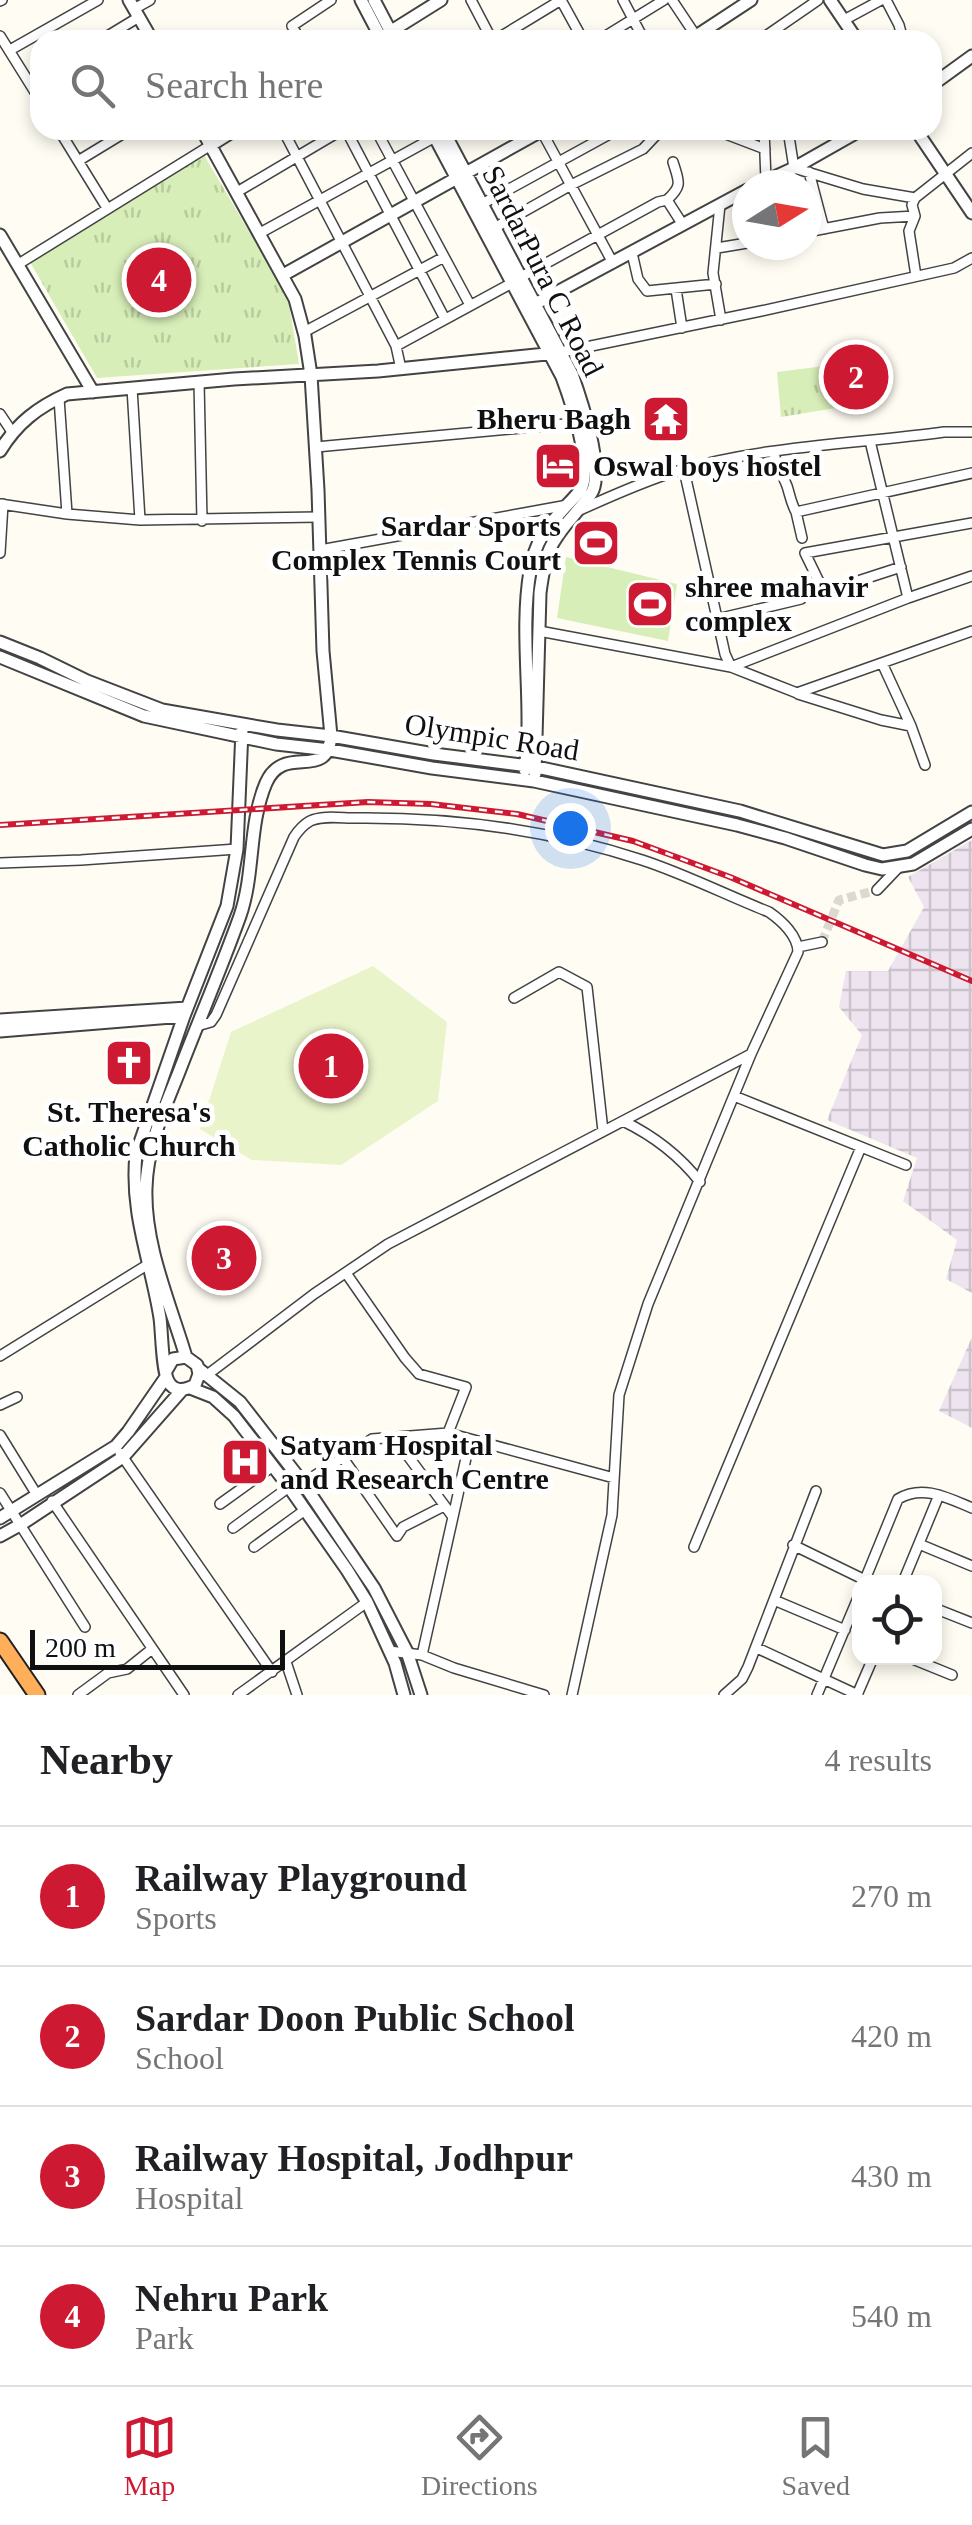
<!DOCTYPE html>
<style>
:root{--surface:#fff;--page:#f2f2f2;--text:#202124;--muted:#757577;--line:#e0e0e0;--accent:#cd1a32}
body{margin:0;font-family:Georgia,serif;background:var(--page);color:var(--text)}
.controls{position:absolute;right:30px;bottom:30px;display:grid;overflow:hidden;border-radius:20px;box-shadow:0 5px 15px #0003}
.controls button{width:90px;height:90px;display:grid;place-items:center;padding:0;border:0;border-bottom:2px solid var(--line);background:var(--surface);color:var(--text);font:50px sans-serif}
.compass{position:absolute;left:732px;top:170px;width:90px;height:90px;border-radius:50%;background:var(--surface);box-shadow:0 5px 15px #0003;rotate:79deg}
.scale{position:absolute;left:30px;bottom:25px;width:255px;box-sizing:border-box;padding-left:10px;border:5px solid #101010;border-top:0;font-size:28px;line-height:35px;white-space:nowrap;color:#101010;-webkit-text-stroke:8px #fff;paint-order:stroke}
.you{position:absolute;left:570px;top:828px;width:35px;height:35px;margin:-25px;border:8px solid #fff;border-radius:50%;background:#1a73e8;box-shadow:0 0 0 15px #1a73e833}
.badge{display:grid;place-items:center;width:65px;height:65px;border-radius:50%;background:var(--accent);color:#fff;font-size:32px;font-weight:700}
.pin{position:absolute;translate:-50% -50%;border:5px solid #fff;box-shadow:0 2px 10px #0006}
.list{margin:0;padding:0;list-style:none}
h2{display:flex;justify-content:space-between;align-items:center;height:130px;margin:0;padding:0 40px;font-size:42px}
h2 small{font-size:32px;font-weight:400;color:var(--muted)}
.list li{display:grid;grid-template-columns:65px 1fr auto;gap:30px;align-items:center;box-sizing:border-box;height:140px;padding:0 40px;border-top:2px solid var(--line)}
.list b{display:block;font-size:38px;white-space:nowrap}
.list p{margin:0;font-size:32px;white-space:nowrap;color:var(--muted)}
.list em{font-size:32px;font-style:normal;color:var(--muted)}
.icon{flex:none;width:55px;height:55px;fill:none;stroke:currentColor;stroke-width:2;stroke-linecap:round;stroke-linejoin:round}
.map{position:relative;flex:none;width:972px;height:1695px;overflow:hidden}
.search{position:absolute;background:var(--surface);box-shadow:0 5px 15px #0003;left:30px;right:30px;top:30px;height:110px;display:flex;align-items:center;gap:25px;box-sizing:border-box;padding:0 35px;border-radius:30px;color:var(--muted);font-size:38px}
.sheet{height:690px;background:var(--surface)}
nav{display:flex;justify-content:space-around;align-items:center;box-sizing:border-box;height:140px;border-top:2px solid var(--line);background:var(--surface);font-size:28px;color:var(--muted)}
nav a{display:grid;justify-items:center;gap:5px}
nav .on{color:var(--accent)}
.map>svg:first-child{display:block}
</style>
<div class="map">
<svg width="972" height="1695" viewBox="0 0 972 1695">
<defs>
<pattern id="industrial-grid" width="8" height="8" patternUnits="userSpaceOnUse" patternTransform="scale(2.5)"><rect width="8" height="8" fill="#ede4ef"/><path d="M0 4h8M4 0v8" fill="none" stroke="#cac3cc"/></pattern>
<pattern id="park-tufts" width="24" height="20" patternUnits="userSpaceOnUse" patternTransform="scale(2.5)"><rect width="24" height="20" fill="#d8eeb8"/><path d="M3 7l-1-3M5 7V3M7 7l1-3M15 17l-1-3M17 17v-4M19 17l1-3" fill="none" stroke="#b8cb9d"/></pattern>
</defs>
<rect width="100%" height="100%" fill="#fffcf3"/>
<!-- industrial -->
<path fill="url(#industrial-grid)" d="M 972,840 L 972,1293 L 946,1279 L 957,1240 L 903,1201 L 917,1158 L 827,1120 L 862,1035 L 839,1007 L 846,971 L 888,971 L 924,907 L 908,877 Z
M 972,1337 L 972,1428 L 939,1411 Z"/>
<!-- grass -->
<path fill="#d8eeb8" d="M 566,557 L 677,584 L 668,641 L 557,618 Z"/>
<!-- park -->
<path fill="url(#park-tufts)" d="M 204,155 L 288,298 L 299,364 L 97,378 L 30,262 Z
M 848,363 L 854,405 L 781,417 L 777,372 Z"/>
<!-- pitch -->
<path fill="#e9f4cb" d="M 373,966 L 447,1022 L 438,1101 L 341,1165 L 252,1160 L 200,1129 L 231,1032 Z"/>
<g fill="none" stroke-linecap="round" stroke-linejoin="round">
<!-- minor-tunnel -->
<path stroke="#dbd9d1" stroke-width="9" stroke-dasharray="9 4.5" stroke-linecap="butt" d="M 822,942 L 839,900 L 877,890"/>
<!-- minor casing -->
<g stroke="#434343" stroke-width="12">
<path id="minor" d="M 471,0 L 492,40
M 623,0 L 644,40
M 672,0 L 696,36
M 886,0 L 899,25 L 903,40
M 0,1 L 2,0
M 134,9 L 150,0
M 844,20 L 881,0
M 0,36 L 40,100
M 101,40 L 139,17
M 300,40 L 292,26 L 331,0
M 495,40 L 561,0 L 583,40
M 599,40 L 664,0
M 760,40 L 818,0
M 10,50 L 98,0
M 59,130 L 107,208
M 283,130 L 396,346 L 401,369
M 346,130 L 445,319
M 376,130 L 470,305
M 541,130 L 613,263
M 715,130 L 765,149
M 764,130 L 766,180
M 788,130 L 794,168 L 863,189 L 915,198 L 972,153
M 78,161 L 129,130
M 809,172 L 824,229
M 237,192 L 342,130
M 667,200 C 683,185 679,182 673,162
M 482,204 L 617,130
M 720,205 L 713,273 L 721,320
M 915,216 L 909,231 L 916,276
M 496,227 L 571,185 L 643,149 L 661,130
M 807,232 L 880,218 L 915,216 L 912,205 L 915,198
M 260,233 L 435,137
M 717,248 L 747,243
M 632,253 L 638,279 L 647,291 L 716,284
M 17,265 L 211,145
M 521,277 L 658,202 L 667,200 L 683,225
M 676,289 L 682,328
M 304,332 L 444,257
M 396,346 L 512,283
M 562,352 L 761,311 L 954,268 L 972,258
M 199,382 L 202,521
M 132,388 L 140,520
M 59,398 L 67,514
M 0,414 L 12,432
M 870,441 L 908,598
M 316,447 L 576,423
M 774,453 C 777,468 782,473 787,486 C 790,495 791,503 796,512 L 972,473
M 684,470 L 725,654 L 731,667
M 0,504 L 67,514 L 140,520 L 319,517
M 580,510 C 611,496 642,482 674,472 C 760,446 855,444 944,432 L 972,432
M 796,512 L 802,538
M 320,550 L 568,505
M 0,553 L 3,504
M 901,567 L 824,592 L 805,553 L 972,523
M 972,576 L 908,598 L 731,667 L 797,693 L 972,631
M 717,619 L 801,599
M 539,631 L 731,667
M 882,663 L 911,726 L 925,765
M 798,694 L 881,720 L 911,726
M 0,863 L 81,860 L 237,849
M 877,890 L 898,868
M 798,947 L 822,942
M 514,998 L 559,972 L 587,987 L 603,1131
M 197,1026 L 211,1022 L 216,1015 L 294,837 C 298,831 303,825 310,821 C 322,815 341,818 355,818 C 452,817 550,830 642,860 C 685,874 726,895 769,912 C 782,921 798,936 798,952 L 751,1054 L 648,1304 L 619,1395 L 612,1515 L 572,1695
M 734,1096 L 906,1165
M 623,1121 C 654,1136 679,1155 700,1182
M 346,1273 L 405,1358 L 419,1374 L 466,1387 L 448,1433
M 0,1356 L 147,1265
M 207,1375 L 314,1294 L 388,1244 L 751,1054
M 0,1405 L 17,1397
M 0,1435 L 37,1495
M 394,1437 L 453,1517 L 422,1655
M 120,1453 L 272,1672
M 343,1458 L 397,1536 L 403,1527 L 444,1506
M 303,1483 L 372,1439 L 448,1433 L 614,1478
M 0,1493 L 85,1627
M 52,1501 L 184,1695
M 220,1504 L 273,1466
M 453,1517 L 470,1440
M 233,1528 L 289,1487
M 919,1544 L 972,1566
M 793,1545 L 865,1580
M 254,1547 L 305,1510
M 694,1547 L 861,1147
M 864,1582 L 898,1499 C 923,1484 948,1498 972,1508
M 903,1582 L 939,1495
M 774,1600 L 845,1630
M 934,1608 L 972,1623
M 757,1648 L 858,1695
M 389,1651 L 422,1655 L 454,1668 L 544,1695
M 910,1658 L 952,1675
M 286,1662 L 297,1695
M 78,1695 L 108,1673 L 127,1669 L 152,1649
M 238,1695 L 367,1602
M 724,1695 L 742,1679 L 748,1667 L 816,1491
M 817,1695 L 860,1593
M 857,1695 L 873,1658"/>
</g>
<!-- tertiary casing -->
<g stroke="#434343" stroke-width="15">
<path id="tertiary" d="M 129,0 L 152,40
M 361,0 L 382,40
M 374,0 L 395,40
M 830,0 L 857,40
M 377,40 L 441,0
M 690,40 L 751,0
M 932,85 L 972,56
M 431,130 L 562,377 C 571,401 593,466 581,489 C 577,495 571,501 566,506 C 546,528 535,541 530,571 C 519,637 534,704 525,770
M 443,130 L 572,374 C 581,400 603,464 593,490 C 589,499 580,507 574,515 C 548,544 545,555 540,593 L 535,774
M 916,130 L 972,213
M 211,145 L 235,130
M 757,185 L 794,168 L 861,130
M 0,235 L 93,392
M 283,275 L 543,130
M 535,304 L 747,190
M 0,451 C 17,423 38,407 67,394 L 234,379 L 378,371 L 556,353
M 0,642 L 40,658 L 87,681 L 162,710 L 277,730 L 331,736 L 434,754 L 537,767 L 740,811 L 883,855 L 907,851 L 972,812
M 0,657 L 144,716 L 276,744 L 330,750 L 432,768 L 534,781 L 737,825 L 785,838 L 865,865 L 882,869 L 913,864 L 972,829
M 0,1020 L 187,1008
M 0,1031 L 184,1016
M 186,1357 C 170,1303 144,1245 146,1188 C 147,1146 164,1110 179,1072 C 199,1020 221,969 240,916 C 255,873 248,825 266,783 C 284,742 327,783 331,736 L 323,651 L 318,490 L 311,375 L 305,336 L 295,299 L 202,130
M 199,1369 L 240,1402 L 303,1483 L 374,1588 L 407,1652 L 421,1695
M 166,1371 L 173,1359 L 186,1357 L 197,1365 L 199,1374 L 195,1385 C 186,1390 174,1393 168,1381 C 162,1369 162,1333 160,1318 C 151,1261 130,1214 136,1154 L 184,1016 L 227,906 L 237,849 L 242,730
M 190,1388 L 213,1397 L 234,1416 L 289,1487 L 347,1570 L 367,1602 L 395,1663 L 404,1695
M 0,1518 L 116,1446 L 128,1432 L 166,1377
M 0,1536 L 20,1525 L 123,1457 L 182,1390"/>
</g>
<!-- trunk casing -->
<g stroke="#212121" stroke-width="19">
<path id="trunk" d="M 0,1641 L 37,1695"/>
</g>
<!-- minor -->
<use href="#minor" stroke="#fff" stroke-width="9"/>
<!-- tertiary -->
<use href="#tertiary" stroke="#fff" stroke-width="11"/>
<!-- trunk -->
<use href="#trunk" stroke="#ffaf5a" stroke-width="15"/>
<!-- rail casing -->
<g stroke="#cd1a32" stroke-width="6">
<path id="rail" d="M 0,825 L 368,802 L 431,804 L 517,814 L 633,841 L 679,858 L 730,877 L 972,981"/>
</g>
<!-- rail -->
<use href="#rail" stroke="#fff" stroke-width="2.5" stroke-dasharray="8" stroke-linecap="butt"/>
</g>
<!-- icons -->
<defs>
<g id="temple-square" transform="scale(2.5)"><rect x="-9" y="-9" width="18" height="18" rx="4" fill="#cd1a32" stroke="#fff"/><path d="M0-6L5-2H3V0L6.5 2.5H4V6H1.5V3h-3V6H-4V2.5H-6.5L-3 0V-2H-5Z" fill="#fff"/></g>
<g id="hotel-square" transform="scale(2.5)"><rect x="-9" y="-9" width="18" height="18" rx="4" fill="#cd1a32" stroke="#fff"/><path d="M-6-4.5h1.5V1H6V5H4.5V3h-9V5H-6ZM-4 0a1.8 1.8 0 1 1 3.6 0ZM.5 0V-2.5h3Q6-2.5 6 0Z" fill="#fff"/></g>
<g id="stadium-square" transform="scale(2.5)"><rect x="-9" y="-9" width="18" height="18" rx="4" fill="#cd1a32" stroke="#fff"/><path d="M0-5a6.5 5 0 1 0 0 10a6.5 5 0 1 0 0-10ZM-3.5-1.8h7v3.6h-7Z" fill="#fff"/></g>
<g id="church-square" transform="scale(2.5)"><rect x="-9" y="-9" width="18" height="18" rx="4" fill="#cd1a32" stroke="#fff"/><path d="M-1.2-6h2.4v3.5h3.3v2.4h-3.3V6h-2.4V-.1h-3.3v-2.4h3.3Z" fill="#fff"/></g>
<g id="hospital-square" transform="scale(2.5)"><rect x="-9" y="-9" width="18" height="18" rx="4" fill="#cd1a32" stroke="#fff"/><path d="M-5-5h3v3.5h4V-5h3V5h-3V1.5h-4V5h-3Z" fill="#fff"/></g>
</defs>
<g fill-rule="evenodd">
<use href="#temple-square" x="666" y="419"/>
<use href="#hotel-square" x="558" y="466"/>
<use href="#stadium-square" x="596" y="543"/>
<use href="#stadium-square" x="650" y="604"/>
<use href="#church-square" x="129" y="1063"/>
<use href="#hospital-square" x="245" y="1462"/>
</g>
<g text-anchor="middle" stroke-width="10" stroke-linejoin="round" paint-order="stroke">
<!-- street labels -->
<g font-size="30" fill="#101010" stroke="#fff">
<text transform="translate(543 271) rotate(63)" y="10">SardarPura C Road</text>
<text transform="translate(492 737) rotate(9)" y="10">Olympic Road</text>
</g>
<!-- poi labels -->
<g font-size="30" font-weight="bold" fill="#101010" stroke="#fff" text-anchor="start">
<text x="631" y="429" text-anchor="end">Bheru Bagh</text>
<text x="593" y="476">Oswal boys hostel</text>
<text x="561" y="536" text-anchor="end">Sardar Sports<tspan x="561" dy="34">Complex Tennis Court</tspan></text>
<text x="685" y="597">shree mahavir<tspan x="685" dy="34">complex</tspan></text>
<text x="129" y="1122" text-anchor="middle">St. Theresa's<tspan x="129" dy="34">Catholic Church</tspan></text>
<text x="280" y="1455">Satyam Hospital<tspan x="280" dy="34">and Research Centre</tspan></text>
</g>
</g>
</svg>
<div class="controls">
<button><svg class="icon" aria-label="locate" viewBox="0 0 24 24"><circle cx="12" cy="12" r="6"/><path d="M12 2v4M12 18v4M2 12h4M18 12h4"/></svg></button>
</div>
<svg class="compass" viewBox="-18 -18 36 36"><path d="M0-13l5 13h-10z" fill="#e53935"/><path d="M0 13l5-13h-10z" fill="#757577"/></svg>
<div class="scale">200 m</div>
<div class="you"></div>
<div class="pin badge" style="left:331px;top:1066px">1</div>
<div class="pin badge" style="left:856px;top:377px">2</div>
<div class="pin badge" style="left:224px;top:1258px">3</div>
<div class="pin badge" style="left:159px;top:280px">4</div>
<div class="search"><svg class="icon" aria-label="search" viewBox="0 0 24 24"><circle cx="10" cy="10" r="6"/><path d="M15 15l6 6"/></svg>Search here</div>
</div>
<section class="sheet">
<h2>Nearby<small>4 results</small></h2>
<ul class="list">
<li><span class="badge">1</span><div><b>Railway Playground</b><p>Sports</p></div><em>270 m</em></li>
<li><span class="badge">2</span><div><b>Sardar Doon Public School</b><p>School</p></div><em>420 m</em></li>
<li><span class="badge">3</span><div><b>Railway Hospital, Jodhpur</b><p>Hospital</p></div><em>430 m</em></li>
<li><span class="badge">4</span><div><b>Nehru Park</b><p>Park</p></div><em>540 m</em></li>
</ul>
</section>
<nav>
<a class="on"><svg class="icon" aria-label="map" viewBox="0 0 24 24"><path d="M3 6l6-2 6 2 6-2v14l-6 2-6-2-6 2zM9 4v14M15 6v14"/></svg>Map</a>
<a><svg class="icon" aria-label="directions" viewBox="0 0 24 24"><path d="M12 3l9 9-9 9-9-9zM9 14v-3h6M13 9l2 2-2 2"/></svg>Directions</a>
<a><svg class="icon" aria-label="saved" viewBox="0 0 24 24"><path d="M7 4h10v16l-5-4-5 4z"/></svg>Saved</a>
</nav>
